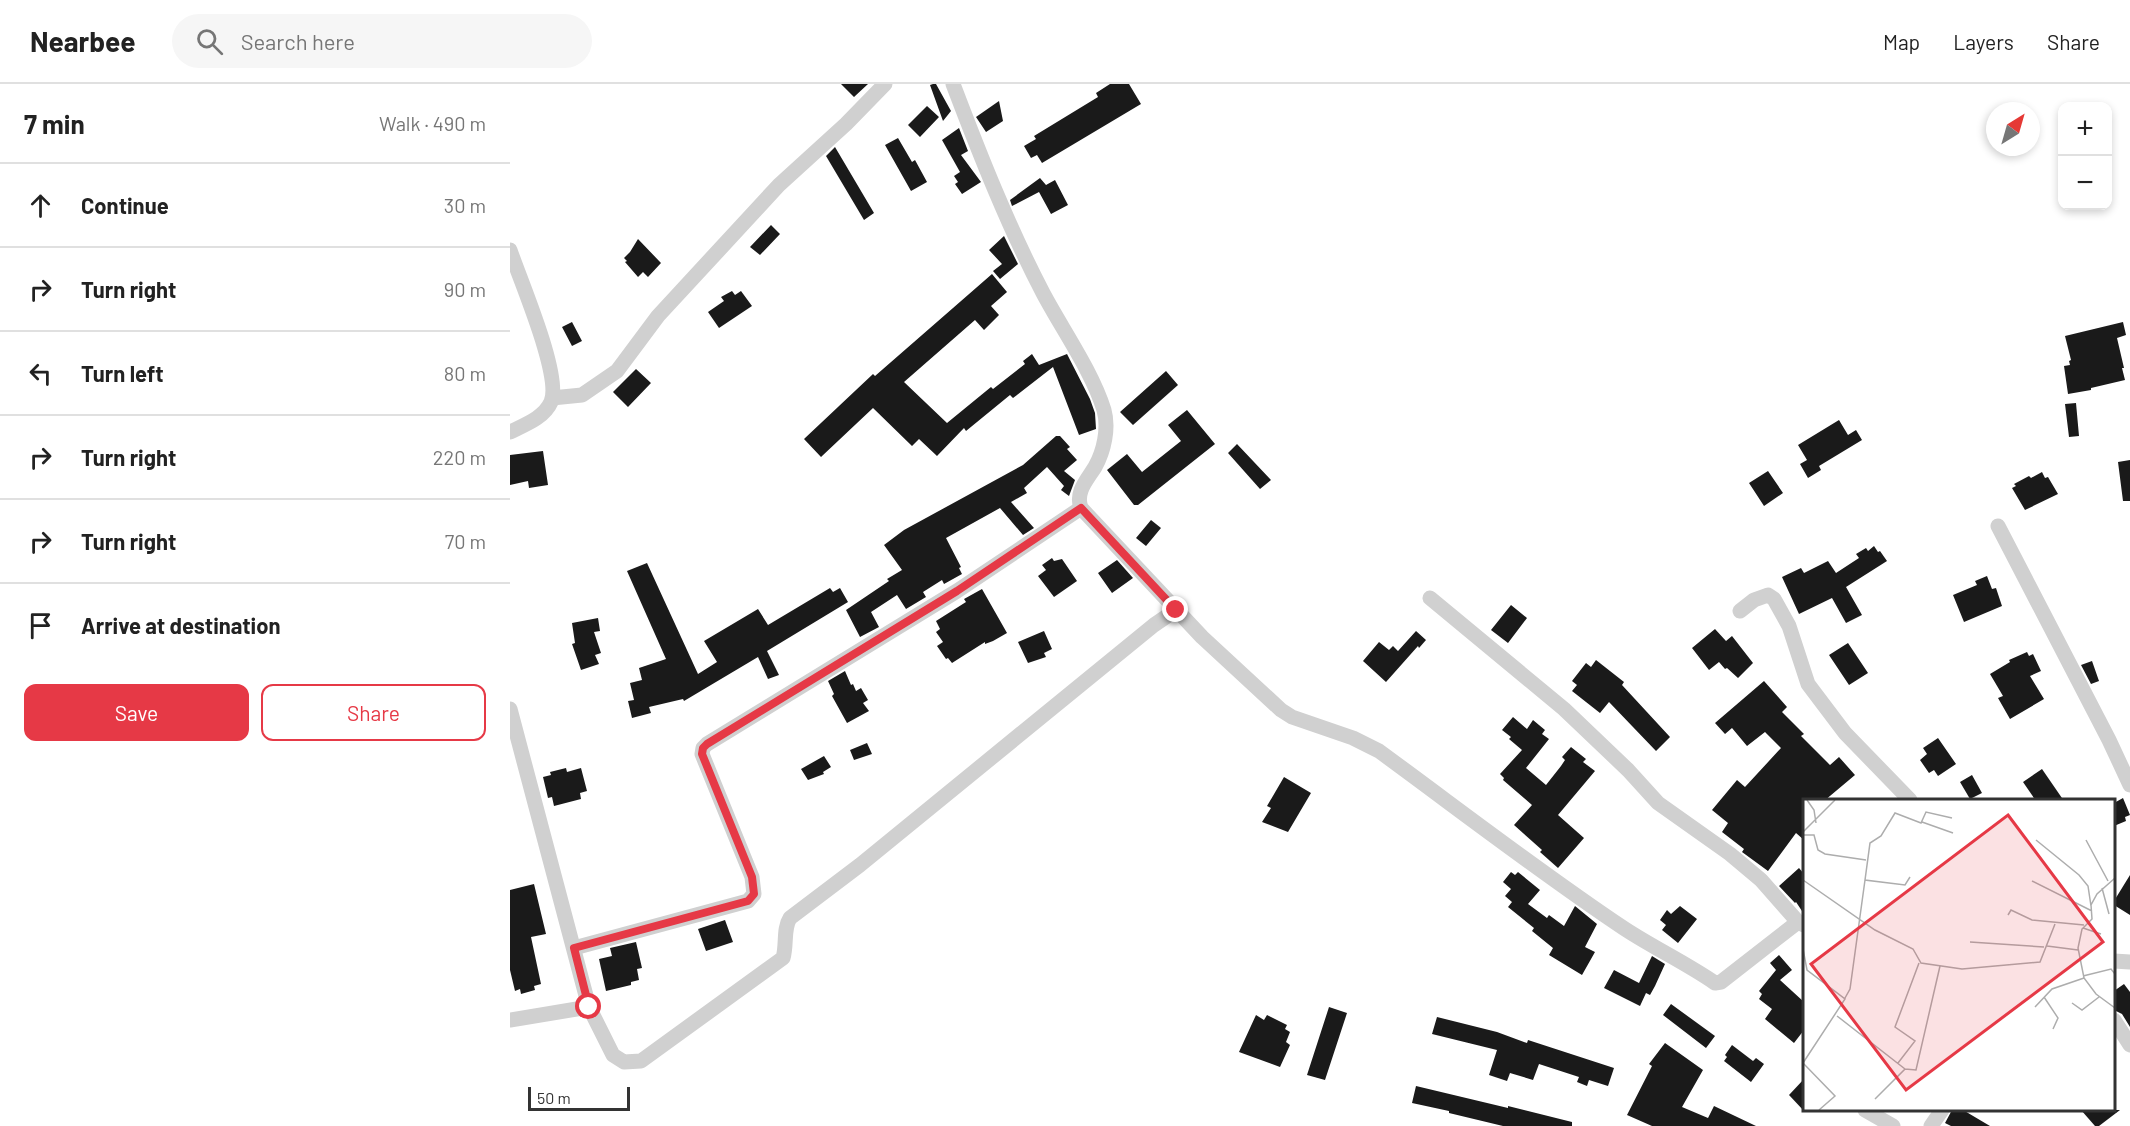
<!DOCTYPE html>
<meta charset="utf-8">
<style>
:root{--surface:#fff;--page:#f6f6f6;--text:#222;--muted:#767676;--line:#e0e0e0;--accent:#e63946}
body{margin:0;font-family:Barlow,sans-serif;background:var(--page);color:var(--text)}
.controls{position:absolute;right:18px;top:18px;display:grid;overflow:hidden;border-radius:12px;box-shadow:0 3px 9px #0003}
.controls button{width:54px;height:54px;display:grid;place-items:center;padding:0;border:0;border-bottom:2px solid var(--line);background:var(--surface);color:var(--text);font:30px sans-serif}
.compass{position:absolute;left:1476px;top:18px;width:54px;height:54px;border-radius:50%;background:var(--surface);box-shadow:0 3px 9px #0003;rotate:37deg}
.scale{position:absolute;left:18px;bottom:15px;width:102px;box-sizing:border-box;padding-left:6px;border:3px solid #333;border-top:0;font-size:16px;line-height:21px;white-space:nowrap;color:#333;-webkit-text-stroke:4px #fff;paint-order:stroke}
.stop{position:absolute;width:18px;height:18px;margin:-14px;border:4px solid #e63946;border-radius:50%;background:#fff}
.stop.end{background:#e63946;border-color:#fff;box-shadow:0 2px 6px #0008}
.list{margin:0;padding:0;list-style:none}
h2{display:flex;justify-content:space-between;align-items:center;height:78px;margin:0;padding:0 24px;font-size:26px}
h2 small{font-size:20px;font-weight:400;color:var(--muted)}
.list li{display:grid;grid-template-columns:39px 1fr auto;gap:18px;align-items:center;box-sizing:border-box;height:84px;padding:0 24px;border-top:2px solid var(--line)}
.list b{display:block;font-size:22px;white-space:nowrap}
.list em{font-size:20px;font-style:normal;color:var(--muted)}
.actions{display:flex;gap:12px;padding:18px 24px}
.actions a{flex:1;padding:14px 0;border:2px solid var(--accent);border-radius:12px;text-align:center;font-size:21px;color:var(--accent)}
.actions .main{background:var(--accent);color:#fff}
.icon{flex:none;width:33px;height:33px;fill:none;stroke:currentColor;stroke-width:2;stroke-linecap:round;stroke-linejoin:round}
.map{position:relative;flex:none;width:1620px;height:1042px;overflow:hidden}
header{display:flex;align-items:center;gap:36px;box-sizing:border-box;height:84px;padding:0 30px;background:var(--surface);border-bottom:2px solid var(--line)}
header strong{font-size:28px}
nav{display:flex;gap:33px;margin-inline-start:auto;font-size:21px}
.search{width:420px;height:54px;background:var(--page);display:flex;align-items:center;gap:15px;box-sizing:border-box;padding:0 21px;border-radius:33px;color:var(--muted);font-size:22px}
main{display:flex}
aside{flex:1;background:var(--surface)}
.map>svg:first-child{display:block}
</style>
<header>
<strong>Nearbee</strong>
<div class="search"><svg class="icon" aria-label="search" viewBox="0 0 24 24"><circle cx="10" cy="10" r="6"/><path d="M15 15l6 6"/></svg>Search here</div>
<nav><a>Map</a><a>Layers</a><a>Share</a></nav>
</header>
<main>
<aside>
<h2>7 min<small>Walk · 490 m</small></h2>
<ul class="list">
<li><svg class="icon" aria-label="ahead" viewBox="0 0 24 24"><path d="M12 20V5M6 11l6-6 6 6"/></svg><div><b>Continue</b></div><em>30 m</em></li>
<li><svg class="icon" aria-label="right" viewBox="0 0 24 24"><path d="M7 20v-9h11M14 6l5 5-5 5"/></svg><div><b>Turn right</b></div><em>90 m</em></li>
<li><svg class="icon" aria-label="left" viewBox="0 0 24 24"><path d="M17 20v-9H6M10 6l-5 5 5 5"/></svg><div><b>Turn left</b></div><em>80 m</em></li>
<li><svg class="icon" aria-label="right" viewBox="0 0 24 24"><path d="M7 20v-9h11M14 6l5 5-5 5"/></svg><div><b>Turn right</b></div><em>220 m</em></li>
<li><svg class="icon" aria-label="right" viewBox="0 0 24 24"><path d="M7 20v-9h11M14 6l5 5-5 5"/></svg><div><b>Turn right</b></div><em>70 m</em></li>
<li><svg class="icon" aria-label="arrive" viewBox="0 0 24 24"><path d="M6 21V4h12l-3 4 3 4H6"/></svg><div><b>Arrive at destination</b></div></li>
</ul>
<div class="actions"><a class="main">Save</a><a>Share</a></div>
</aside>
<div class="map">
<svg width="1620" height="1042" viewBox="0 0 1620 1042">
<rect width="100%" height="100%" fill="#fff"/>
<!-- building -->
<path fill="#1a1a1a" d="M 331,0 L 358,0 L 344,13 Z
M 423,0 L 426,0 L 441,27 L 433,37 L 420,1 Z
M 600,0 L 619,0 L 631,20 L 532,79 L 527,71 L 521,74 L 514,62 L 526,55 L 524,52 L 588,13 L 586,9 Z
M 489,17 L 493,37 L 476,48 L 466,33 Z
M 417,22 L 429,33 L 410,53 L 398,41 Z
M 449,44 L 458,67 L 451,71 L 471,98 L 452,110 L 445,100 L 448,98 L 444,92 L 450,88 L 432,56 Z
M 388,54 L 402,78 L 405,76 L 417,98 L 401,107 L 375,61 Z
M 325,63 L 364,129 L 354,136 L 316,72 Z
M 530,94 L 536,101 L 545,96 L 558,121 L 541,130 L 529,108 L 502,122 L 500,116 Z
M 261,141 L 270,150 L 250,171 L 240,163 Z
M 494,152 L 508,180 L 490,195 L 483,187 L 492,180 L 479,166 Z
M 128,155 L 151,179 L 138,193 L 133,188 L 128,193 L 115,178 L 117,177 L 114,174 L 120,168 Z
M 482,190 L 497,208 L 481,222 L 489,231 L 474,246 L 465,236 L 394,298 L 437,339 L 481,303 L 483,305 L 515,280 L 513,277 L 522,270 L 529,281 L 557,270 L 580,315 L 585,329 L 586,345 L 569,351 L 543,283 L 503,314 L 500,311 L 456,347 L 454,344 L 427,372 L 409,355 L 402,362 L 363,324 L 311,373 L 294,355 L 363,290 L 365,292 Z
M 222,207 L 225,211 L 231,207 L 242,222 L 209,244 L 198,228 L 214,217 L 211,213 Z
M 62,238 L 72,257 L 62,262 L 52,243 Z
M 1613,238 L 1616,251 L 1607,254 L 1614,284 L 1612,284 L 1615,296 L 1581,304 L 1581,306 L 1558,310 L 1554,282 L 1560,281 L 1559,277 L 1561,276 L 1555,252 Z
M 126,285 L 141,299 L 118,323 L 103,308 Z
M 656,287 L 668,301 L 623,341 L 610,328 Z
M 1566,319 L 1569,352 L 1559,353 L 1555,320 Z
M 677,326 L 705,360 L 628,421 L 624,421 L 597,386 L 617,370 L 632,388 L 671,357 L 658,341 Z
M 1329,336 L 1338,351 L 1346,346 L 1352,356 L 1309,382 L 1311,386 L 1298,394 L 1290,380 L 1297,376 L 1288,361 Z
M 546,352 L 550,352 L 560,363 L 557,365 L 567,376 L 554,387 L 565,396 L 559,412 L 551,406 L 554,402 L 537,383 L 514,404 L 517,409 L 501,418 L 524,444 L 513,451 L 490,424 L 436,454 L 451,483 L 449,484 L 452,490 L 434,500 L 432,496 L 413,508 L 416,513 L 396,525 L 387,511 L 361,528 L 369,543 L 350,553 L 336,526 L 379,497 L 377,495 L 392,486 L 374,461 L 394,446 L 513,381 Z
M 727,360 L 761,396 L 750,405 L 718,369 Z
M 33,367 L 38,401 L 19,404 L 18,397 L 0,401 L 0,371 Z
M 1620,376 L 1620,417 L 1613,417 L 1608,378 Z
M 1258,387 L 1273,409 L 1254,422 L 1239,399 Z
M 1532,388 L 1535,394 L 1538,393 L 1548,410 L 1515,426 L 1502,404 L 1506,402 L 1504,400 L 1519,392 L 1521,394 Z
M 641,436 L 651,444 L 636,462 L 626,454 Z
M 1364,462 L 1368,468 L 1370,467 L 1377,477 L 1336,503 L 1352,531 L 1336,539 L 1322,514 L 1289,530 L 1272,493 L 1291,484 L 1294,489 L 1318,477 L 1326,489 L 1349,474 L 1346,470 L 1356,464 L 1358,467 Z
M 542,474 L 544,477 L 552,475 L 567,497 L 544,513 L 528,492 L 536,486 L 532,481 Z
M 607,476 L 623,494 L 602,509 L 588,489 Z
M 137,479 L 188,590 L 207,578 L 194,557 L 248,525 L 258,541 L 320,504 L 323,508 L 330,504 L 338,518 L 257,567 L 269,591 L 258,595 L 248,573 L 174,617 L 173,615 L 139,623 L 141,629 L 122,634 L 118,617 L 124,616 L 120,599 L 132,596 L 129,584 L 156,575 L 117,487 Z
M 1477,492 L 1482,505 L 1486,504 L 1492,522 L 1454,538 L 1443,511 L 1467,501 L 1465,497 Z
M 472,505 L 497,549 L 483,557 L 475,560 L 475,558 L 442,579 L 438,574 L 436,575 L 427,562 L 433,558 L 426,548 L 430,545 L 426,537 L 456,518 L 454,515 Z
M 1001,521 L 1017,534 L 998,559 L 981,546 Z
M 88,534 L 90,547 L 84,548 L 91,569 L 85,571 L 89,580 L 71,586 L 62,560 L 65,559 L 62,539 Z
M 1205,545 L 1216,557 L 1222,552 L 1243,579 L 1228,594 L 1217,584 L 1215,585 L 1209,578 L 1199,586 L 1182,564 Z
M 534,547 L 542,565 L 534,569 L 536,573 L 518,579 L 508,558 Z
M 906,547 L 916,556 L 909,564 L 908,562 L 876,598 L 853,577 L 869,558 L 879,566 L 883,562 L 888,567 Z
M 1338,559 L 1358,589 L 1339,601 L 1319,571 Z
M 1517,568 L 1519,572 L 1523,570 L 1531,587 L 1520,592 L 1534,615 L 1500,635 L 1488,614 L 1493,612 L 1480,590 L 1500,578 L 1499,576 Z
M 1086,576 L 1114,598 L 1112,601 L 1160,653 L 1146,667 L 1099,618 L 1090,629 L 1062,607 L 1067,601 L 1062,597 L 1076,579 L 1081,583 Z
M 1582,577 L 1589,597 L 1581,600 L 1571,581 Z
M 335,587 L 341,601 L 343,600 L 346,607 L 351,604 L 358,616 L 353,619 L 359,627 L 337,639 L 322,612 L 324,610 L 318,597 Z
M 1254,597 L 1277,623 L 1272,628 L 1294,650 L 1291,652 L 1320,681 L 1329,673 L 1345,691 L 1314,717 L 1294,717 L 1294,756 L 1286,749 L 1258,787 L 1232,768 L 1234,765 L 1212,748 L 1218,739 L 1202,726 L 1227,696 L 1235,703 L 1271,664 L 1255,648 L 1237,662 L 1222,644 L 1215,650 L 1205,639 Z
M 1003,633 L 1017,645 L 1023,636 L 1035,646 L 1032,650 L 1039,655 L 1016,684 L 1036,701 L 1051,682 L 1055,676 L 1052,673 L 1061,663 L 1076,675 L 1073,678 L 1085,687 L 1048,731 L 1074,754 L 1048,784 L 1030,768 L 1032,766 L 1004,741 L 1022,721 L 993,696 L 994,694 L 990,690 L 1012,666 L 999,655 L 1001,653 L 992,646 Z
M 1428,654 L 1446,680 L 1428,692 L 1424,686 L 1419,689 L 1410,676 L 1417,670 L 1413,664 Z
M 357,659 L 362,670 L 344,676 L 340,666 Z
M 314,672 L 321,683 L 313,688 L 314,690 L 298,696 L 291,685 Z
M 56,684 L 57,688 L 71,684 L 77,707 L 70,709 L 71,715 L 44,722 L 42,713 L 38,714 L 33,693 L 41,691 L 40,688 Z
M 1532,685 L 1554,717 L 1526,717 L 1513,698 Z
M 1462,691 L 1472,709 L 1460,715 L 1450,698 Z
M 774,693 L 801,709 L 778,748 L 752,738 L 761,724 L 757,722 Z
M 1613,714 L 1620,731 L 1615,733 L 1616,737 L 1604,742 L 1604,719 Z
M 1289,784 L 1294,790 L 1294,830 L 1286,818 L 1285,819 L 1269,802 Z
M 1001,788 L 1005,791 L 1008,788 L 1030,806 L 1018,820 L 1037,834 L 1039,831 L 1054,842 L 1065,822 L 1087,840 L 1075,863 L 1085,868 L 1072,891 L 1039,871 L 1043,864 L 1022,847 L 1024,844 L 998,823 L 1002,818 L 995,812 L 1001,805 L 993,798 Z
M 1620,791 L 1620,831 L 1604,821 L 1604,817 Z
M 24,800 L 36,850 L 21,853 L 31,900 L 24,902 L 25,906 L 11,910 L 10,905 L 5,907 L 0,886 L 0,806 Z
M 1170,822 L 1187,835 L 1168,859 L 1152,846 L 1156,841 L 1150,836 L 1157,826 L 1161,830 Z
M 215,836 L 223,858 L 196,867 L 188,845 Z
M 126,858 L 132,884 L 127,885 L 129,896 L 121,898 L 121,901 L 96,907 L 89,875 L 102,872 L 100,864 Z
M 1269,871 L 1282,886 L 1270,896 L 1294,918 L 1294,946 L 1284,959 L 1255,935 L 1262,925 L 1249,915 L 1252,910 L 1249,907 L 1266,886 L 1260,879 Z
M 1142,872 L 1155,880 L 1145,902 L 1140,911 L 1136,909 L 1130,922 L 1094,904 L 1104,886 L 1129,899 Z
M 1614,900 L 1620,908 L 1620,943 L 1612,930 L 1604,926 L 1604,907 Z
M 1161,920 L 1205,952 L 1196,964 L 1153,931 Z
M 819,923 L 837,929 L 815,996 L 797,991 Z
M 746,931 L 754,936 L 757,931 L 777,941 L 775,945 L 780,948 L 776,958 L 780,961 L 770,983 L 729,968 Z
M 927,933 L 987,948 L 1017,959 L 1018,956 L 1104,984 L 1098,1002 L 1079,996 L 1077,1002 L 1067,998 L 1069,993 L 1029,980 L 1023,996 L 1000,989 L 997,997 L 979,991 L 987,966 L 922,950 Z
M 1155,959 L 1193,986 L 1172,1023 L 1198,1034 L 1204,1022 L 1246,1042 L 1142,1042 L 1117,1031 L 1142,982 L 1139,980 Z
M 1222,961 L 1243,977 L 1246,974 L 1254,980 L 1241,998 L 1214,977 L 1217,973 L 1215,971 Z
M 1294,995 L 1294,1027 L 1279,1011 Z
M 906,1002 L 998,1024 L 998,1022 L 1062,1038 L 1062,1042 L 993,1042 L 939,1029 L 939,1027 L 902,1019 Z
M 1442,1026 L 1453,1026 L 1480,1042 L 1441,1042 L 1435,1039 Z
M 1571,1026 L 1610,1026 L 1589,1042 L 1585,1042 Z"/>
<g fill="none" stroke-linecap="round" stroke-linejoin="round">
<!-- minor -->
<path stroke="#d0d0d0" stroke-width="15" d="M 443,0 C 470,71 498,142 533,209 C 552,245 582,287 594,326 C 599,344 594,367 585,383 C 577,396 565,408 571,424 L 692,553 L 771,626 L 782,633 L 843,654 L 869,667 C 951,727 1031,789 1115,845 C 1144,864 1176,879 1205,899 L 1211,898 L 1288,838 L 1294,841
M 0,166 C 10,196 52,292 41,318 C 34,334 14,341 0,348
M 42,314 L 72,311 L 107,287 L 148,232 L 269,101 L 336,40 L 375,0
M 1488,442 L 1599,656 L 1620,701
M 920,514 L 1054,625 L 1118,686 L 1148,719 L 1220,770 L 1251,796 L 1288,838
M 1230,527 L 1244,516 L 1258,511 L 1264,515 L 1279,542 L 1298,600 L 1335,649 L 1400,716
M 0,625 L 79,923 L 0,936
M 64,864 L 238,817 L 244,810 L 242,793 L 192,670 L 193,664 L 197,660 L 447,507 L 571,424
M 1604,877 L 1620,878
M 79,923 L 103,971 L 114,978 L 131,977 L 273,874 C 277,861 273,845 280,834 L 350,781 L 644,541 L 666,526
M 1604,936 L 1620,961
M 1355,1026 L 1383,1042
M 1421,1042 L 1432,1026"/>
</g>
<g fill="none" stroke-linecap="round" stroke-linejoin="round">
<!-- route -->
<path stroke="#e63946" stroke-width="8" d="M 79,923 L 64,864 L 238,817 L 244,810 L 242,793 L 192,670 L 193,664 L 197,660 L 447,507 L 571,424 L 666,526"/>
</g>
<!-- overview -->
<g transform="translate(1293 715)">
<rect width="312" height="312" fill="#fff"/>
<path fill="none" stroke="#adadad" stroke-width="1.5" d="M 4,1 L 11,11 L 13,24M 119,23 L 150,34M 0,33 L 32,1M 0,36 L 11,36 L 15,51 L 22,55 L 63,61M 233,41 L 276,76 L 285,87 L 288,107M 283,41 L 305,82M 107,78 L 102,86 L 62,81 L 67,44 L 78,37 L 92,14 L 118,24 L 123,13 L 149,19M 312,79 L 294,95 L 288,106 L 289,120 L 279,130 L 275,149 L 281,179 L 293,195 L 312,209M 0,81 L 72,131 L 110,150 L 118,164 L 159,170 L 237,163 L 252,125M 229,82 L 289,112M 299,89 L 306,115M 205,116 L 208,111 L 229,121 L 281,126M 280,129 L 298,135M 167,143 L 241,148M 244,147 L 275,151M 0,150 L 4,171 L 42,200 L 0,264M 280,177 L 308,170 L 312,175M 241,198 L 255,219 L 250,230M 42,199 L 47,190 L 62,81M 269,204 L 279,211 L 296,198M 232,208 L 249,190 L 281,179M 34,217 L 102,270 L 72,300M 0,264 L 32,297 L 16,311M 95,264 L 112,242 L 92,228 L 116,164M 102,270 L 113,271 L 137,167"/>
<path fill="#e63946" fill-opacity="0.15" stroke="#e63946" stroke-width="3" d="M 205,16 L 300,143 L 103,291 L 8,165 Z"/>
<rect width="312" height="312" fill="none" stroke="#333" stroke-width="3"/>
</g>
</svg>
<div class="controls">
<button>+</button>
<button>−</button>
</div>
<svg class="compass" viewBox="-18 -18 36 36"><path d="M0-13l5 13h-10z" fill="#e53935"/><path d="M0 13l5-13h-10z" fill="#767676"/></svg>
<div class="scale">50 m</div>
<div class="stop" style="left:79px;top:923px"></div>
<div class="stop end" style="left:666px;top:526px"></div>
</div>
</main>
